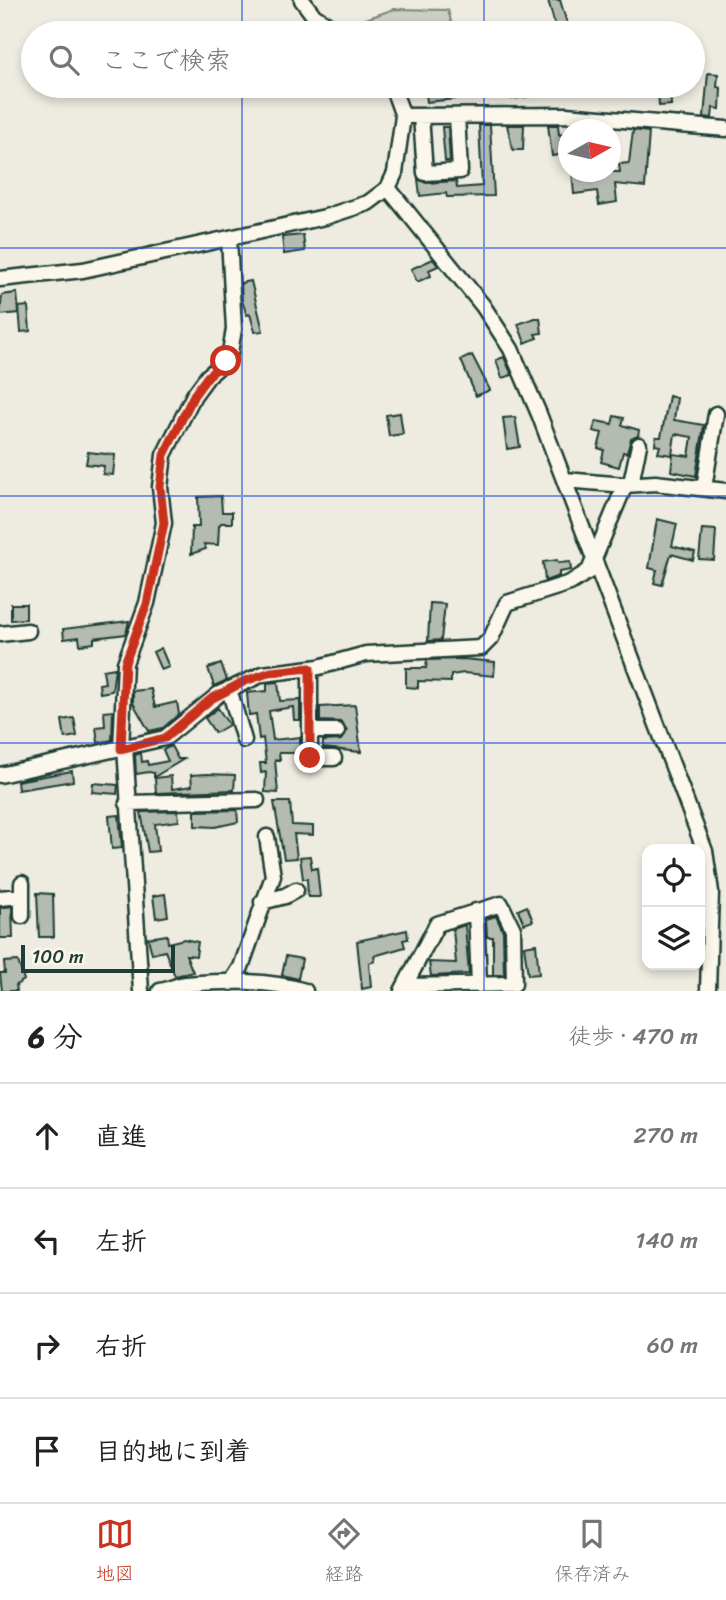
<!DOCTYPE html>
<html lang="ja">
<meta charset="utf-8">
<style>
:root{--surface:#fff;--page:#f2f2f2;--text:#202124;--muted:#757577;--line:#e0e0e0;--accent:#c8321e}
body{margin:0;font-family:Sriracha,"Klee One",sans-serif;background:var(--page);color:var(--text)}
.controls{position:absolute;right:21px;bottom:21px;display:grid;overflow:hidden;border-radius:14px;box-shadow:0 4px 10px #0003}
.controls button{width:63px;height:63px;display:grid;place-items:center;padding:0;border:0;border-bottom:2px solid var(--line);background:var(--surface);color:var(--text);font:35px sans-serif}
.compass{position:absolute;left:558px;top:119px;width:63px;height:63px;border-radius:50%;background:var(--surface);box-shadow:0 4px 10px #0003;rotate:82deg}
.scale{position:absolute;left:21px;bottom:18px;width:154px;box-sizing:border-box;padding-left:7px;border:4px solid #1f3d34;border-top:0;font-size:19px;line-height:24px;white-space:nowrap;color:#1f3d34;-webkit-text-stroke:5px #fbf7ec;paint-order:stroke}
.stop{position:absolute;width:21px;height:21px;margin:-16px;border:5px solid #c8321e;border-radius:50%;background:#fff}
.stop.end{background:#c8321e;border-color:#fff;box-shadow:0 2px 7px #0008}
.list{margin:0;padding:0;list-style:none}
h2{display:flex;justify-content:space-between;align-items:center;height:91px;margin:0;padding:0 28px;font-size:30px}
h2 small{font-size:23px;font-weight:400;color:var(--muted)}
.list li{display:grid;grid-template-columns:46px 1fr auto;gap:21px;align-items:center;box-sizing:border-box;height:105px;padding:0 28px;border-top:2px solid var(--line)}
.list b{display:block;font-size:26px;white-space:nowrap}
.list em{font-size:23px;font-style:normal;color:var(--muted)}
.icon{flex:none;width:38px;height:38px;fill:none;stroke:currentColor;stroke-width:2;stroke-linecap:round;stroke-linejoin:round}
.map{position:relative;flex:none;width:726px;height:991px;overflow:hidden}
.search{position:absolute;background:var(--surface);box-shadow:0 4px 10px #0003;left:21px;right:21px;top:21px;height:77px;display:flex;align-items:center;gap:18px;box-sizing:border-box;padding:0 24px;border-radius:38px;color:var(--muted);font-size:26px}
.sheet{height:511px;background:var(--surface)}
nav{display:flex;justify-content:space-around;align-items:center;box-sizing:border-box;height:98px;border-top:2px solid var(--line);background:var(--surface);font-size:19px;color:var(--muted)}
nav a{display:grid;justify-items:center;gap:4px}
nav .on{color:var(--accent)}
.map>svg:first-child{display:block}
</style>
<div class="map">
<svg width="726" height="991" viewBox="0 0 726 991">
<rect width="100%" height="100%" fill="#eeece1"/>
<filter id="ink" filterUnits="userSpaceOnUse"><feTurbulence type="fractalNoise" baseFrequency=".0143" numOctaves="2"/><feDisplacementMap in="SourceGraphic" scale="14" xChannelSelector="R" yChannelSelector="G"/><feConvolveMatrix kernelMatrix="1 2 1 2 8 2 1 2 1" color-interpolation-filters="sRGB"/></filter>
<g filter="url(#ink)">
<!-- green -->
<path fill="#cbcfc4" stroke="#75867c" stroke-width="2" d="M 394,9 L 448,10 L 454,33 L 354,33 L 343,27 Z"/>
<!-- building -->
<path fill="#b4bbb0" stroke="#1f3d34" stroke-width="2" d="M 548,0 L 560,0 L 570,33 L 557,33 Z
M 708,73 L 718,74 L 717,87 L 721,88 L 720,109 L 713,108 L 712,118 L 704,117 Z
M 425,86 L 454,88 L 455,99 L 427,102 Z
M 509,86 L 525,86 L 527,97 L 511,99 Z
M 658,86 L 670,86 L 671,105 L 659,106 Z
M 479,125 L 490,125 L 494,196 L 447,197 L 446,193 L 420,196 L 418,179 L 426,183 L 456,181 L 457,188 L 482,186 Z
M 507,125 L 524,125 L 523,150 L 513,150 Z
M 548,125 L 558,125 L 559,135 L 564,134 L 566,154 L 552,156 Z
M 442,127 L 448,127 L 450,161 L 445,161 Z
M 633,130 L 649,132 L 645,187 L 615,184 L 617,202 L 599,205 L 597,191 L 574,194 L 572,172 L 620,172 L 619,164 L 629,163 Z
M 303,235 L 305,251 L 284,254 L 282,237 Z
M 433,259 L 438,266 L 429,270 L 431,276 L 417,282 L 411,269 Z
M 251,281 L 263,331 L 255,332 L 250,314 L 247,315 L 242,301 L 241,283 Z
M 17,293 L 19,313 L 0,315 L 2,295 Z
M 28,306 L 30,331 L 21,332 L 19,307 Z
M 535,318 L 540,318 L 542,333 L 535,334 L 537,338 L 525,343 L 518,324 Z
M 472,355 L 490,390 L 476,396 L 461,360 Z
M 504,357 L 512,375 L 502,378 L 496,360 Z
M 669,396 L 677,398 L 674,420 L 704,425 L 696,476 L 671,471 L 673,454 L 689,456 L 692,437 L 675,434 L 672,455 L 658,453 L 660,446 L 655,445 L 656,437 L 661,437 Z
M 400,413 L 403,434 L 389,436 L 386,415 Z
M 614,416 L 624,418 L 622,425 L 639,430 L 638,436 L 631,439 L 627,453 L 623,452 L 619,467 L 601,462 L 604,450 L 598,448 L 602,433 L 593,431 L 596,421 L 612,424 Z
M 515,417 L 520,447 L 507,449 L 503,418 Z
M 88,452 L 115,455 L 113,475 L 103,474 L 104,466 L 86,464 Z
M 221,496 L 222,512 L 232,512 L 232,523 L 221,523 L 219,526 L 218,545 L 204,544 L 206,549 L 191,554 L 192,527 L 199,527 L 198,497 Z
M 657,519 L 677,524 L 672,546 L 695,552 L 693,560 L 671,554 L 662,585 L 654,583 L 657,570 L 649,568 Z
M 702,529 L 716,530 L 714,560 L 699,559 Z
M 557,560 L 558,563 L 570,562 L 571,570 L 559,572 L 559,576 L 545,581 L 543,562 Z
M 430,603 L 445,604 L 441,640 L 428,641 Z
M 11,604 L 26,604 L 26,619 L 11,620 Z
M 129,621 L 126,634 L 94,638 L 94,643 L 80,645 L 79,637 L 64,639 L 63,629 Z
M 161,648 L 169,667 L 161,670 L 153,652 Z
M 463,659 L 495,662 L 494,676 L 464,673 L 451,675 L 451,682 L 418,681 L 418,688 L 406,687 L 406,668 L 426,668 L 427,660 Z
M 221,664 L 227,680 L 214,686 L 208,668 Z
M 115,668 L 112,691 L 100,693 L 99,684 L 105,683 L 103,670 Z
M 278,682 L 280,701 L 300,700 L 300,720 L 294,720 L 293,707 L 269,711 L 273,740 L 300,737 L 300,753 L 279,753 L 280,760 L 275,760 L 278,793 L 265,792 L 266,772 L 261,773 L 260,763 L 266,763 L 263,738 L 259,739 L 256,714 L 249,715 L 247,693 L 267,691 L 267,683 Z
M 151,689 L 155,707 L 177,702 L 179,714 L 163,728 L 149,731 L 133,703 L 133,691 Z
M 355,705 L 361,752 L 323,748 L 323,741 L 341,740 L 347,730 L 341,722 L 320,721 L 320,707 Z
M 218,708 L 229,725 L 215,733 L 205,718 Z
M 113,711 L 112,740 L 98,743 L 96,727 L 105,726 L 104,712 Z
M 74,718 L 77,736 L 65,738 L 62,720 Z
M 171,746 L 178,759 L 184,759 L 154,777 L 154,773 L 149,772 L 136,774 L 135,755 L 141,753 L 142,762 L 147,761 L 148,765 L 168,761 L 163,750 Z
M 72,771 L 73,781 L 18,790 L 17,781 Z
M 207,774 L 235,775 L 234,790 L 156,793 L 155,778 L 171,776 L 172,789 L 192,786 L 191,775 Z
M 93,783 L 118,785 L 117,794 L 92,792 Z
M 274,802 L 290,802 L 292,825 L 313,826 L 313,835 L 294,834 L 297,858 L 284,859 Z
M 237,810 L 238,822 L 215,827 L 195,826 L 195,811 Z
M 178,811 L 179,821 L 155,824 L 158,851 L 148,852 L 141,812 Z
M 119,815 L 122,848 L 112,849 L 109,816 Z
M 310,856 L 312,869 L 317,868 L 320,897 L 308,897 L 307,879 L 303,879 L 300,857 Z
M 37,893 L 53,894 L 54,937 L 39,937 Z
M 165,894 L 168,916 L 156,918 L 153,896 Z
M 12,906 L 13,938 L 0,938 L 0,908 Z
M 527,906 L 533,921 L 524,924 L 518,910 Z
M 496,916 L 503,931 L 504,975 L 493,975 L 493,937 L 487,937 L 486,919 Z
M 465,925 L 469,974 L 431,976 L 429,962 L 456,963 L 453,929 Z
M 407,930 L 408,939 L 403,940 L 405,947 L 374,956 L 375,961 L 369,963 L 371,987 L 362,989 L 357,941 Z
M 167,935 L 168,943 L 184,939 L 198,942 L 196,956 L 186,955 L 193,972 L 175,976 L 165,951 L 152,954 L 148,938 Z
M 536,944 L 539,974 L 528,975 L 524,946 Z
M 286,956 L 302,959 L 298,979 L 282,975 Z
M 18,961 L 24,980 L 16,985 L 17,991 L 2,991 L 0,973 L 5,973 L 4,962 Z"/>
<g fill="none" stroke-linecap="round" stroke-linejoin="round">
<!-- minor casing -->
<g stroke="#1f3d34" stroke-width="19">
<path id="minor" d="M 302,0 L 314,16 L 341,33
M 403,116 L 566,115 L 726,129
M 421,116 L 425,173 L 460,171 L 457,116
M 388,188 L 483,306 L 511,349 L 539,414 L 705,851 L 711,892 L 708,991
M 0,279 L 83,270 L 325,217 L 368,203 L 388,188 L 395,173 L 403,116 L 392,86
M 565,480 L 625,485
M 631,483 L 639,445
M 704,488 L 716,414
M 0,634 L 28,631
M 310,668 L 310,758 L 334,758
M 229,689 L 244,740
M 310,731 L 337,731
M 125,747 L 141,991
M 121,749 L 125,663 L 147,603 L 164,523 L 160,487 L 164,455 L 194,395 L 208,376 L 229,358 L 234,329 L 229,238
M 0,775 L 165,738 L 219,694 L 263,674 L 319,667 L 366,654 L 481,648 L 491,638 L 507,603 L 570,583 L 589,571 L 625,485 L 655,483 L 726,491
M 127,803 L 257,800
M 22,883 L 22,916
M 0,898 L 21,896
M 262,902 L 285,896 L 296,890
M 476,911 L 479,985
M 231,983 L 241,967 L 273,876 L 267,837
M 160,991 C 169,990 176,985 186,984 C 224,981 268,979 305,991
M 402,991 L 437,924 L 501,904 L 513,929 L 514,984 L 405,986"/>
</g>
<!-- minor -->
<use href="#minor" stroke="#fbf7ec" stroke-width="14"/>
</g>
</g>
<g fill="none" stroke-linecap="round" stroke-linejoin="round" filter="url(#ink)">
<!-- route -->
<path stroke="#c8321e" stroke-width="9" d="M 226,361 L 208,376 L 194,395 L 164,455 L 160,487 L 164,523 L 147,604 L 125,663 L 121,749 L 165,738 L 211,699 L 245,681 L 271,672 L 310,668 L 310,758"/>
</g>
<!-- grid -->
<path fill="none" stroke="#1d4ed8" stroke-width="2" stroke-opacity="0.55" d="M 242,0 L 242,33M 484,0 L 484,33M 242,86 L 242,991M 484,86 L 484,991M 0,248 L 726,248M 0,496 L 726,496M 0,743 L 726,743"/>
</svg>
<div class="controls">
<button><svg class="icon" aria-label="locate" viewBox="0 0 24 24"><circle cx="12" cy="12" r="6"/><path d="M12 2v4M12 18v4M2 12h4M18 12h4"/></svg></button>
<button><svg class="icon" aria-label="layers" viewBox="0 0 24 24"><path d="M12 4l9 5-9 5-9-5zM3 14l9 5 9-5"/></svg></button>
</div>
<svg class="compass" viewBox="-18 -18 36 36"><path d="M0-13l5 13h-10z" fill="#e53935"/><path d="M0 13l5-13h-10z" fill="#757577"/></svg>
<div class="scale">100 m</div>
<div class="stop" style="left:226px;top:361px"></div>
<div class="stop end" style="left:310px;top:758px"></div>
<div class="search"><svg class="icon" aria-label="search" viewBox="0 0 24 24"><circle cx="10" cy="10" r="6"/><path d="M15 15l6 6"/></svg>ここで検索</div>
</div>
<section class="sheet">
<h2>6 分<small>徒歩 · 470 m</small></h2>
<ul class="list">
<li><svg class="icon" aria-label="ahead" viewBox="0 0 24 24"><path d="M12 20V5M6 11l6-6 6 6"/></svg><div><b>直進</b></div><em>270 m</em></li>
<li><svg class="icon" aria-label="left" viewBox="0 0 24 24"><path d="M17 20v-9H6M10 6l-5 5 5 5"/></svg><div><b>左折</b></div><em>140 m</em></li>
<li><svg class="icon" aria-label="right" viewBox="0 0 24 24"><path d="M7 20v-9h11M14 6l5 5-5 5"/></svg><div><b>右折</b></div><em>60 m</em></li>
<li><svg class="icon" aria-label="arrive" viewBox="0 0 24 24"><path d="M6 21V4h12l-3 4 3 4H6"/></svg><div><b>目的地に到着</b></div></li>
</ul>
</section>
<nav>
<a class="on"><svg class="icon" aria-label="map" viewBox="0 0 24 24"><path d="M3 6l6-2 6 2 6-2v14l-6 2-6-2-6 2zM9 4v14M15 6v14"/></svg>地図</a>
<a><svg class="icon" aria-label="directions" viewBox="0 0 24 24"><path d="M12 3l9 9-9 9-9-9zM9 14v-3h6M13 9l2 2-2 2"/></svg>経路</a>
<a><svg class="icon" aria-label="saved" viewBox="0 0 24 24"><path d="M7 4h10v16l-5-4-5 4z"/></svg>保存済み</a>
</nav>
